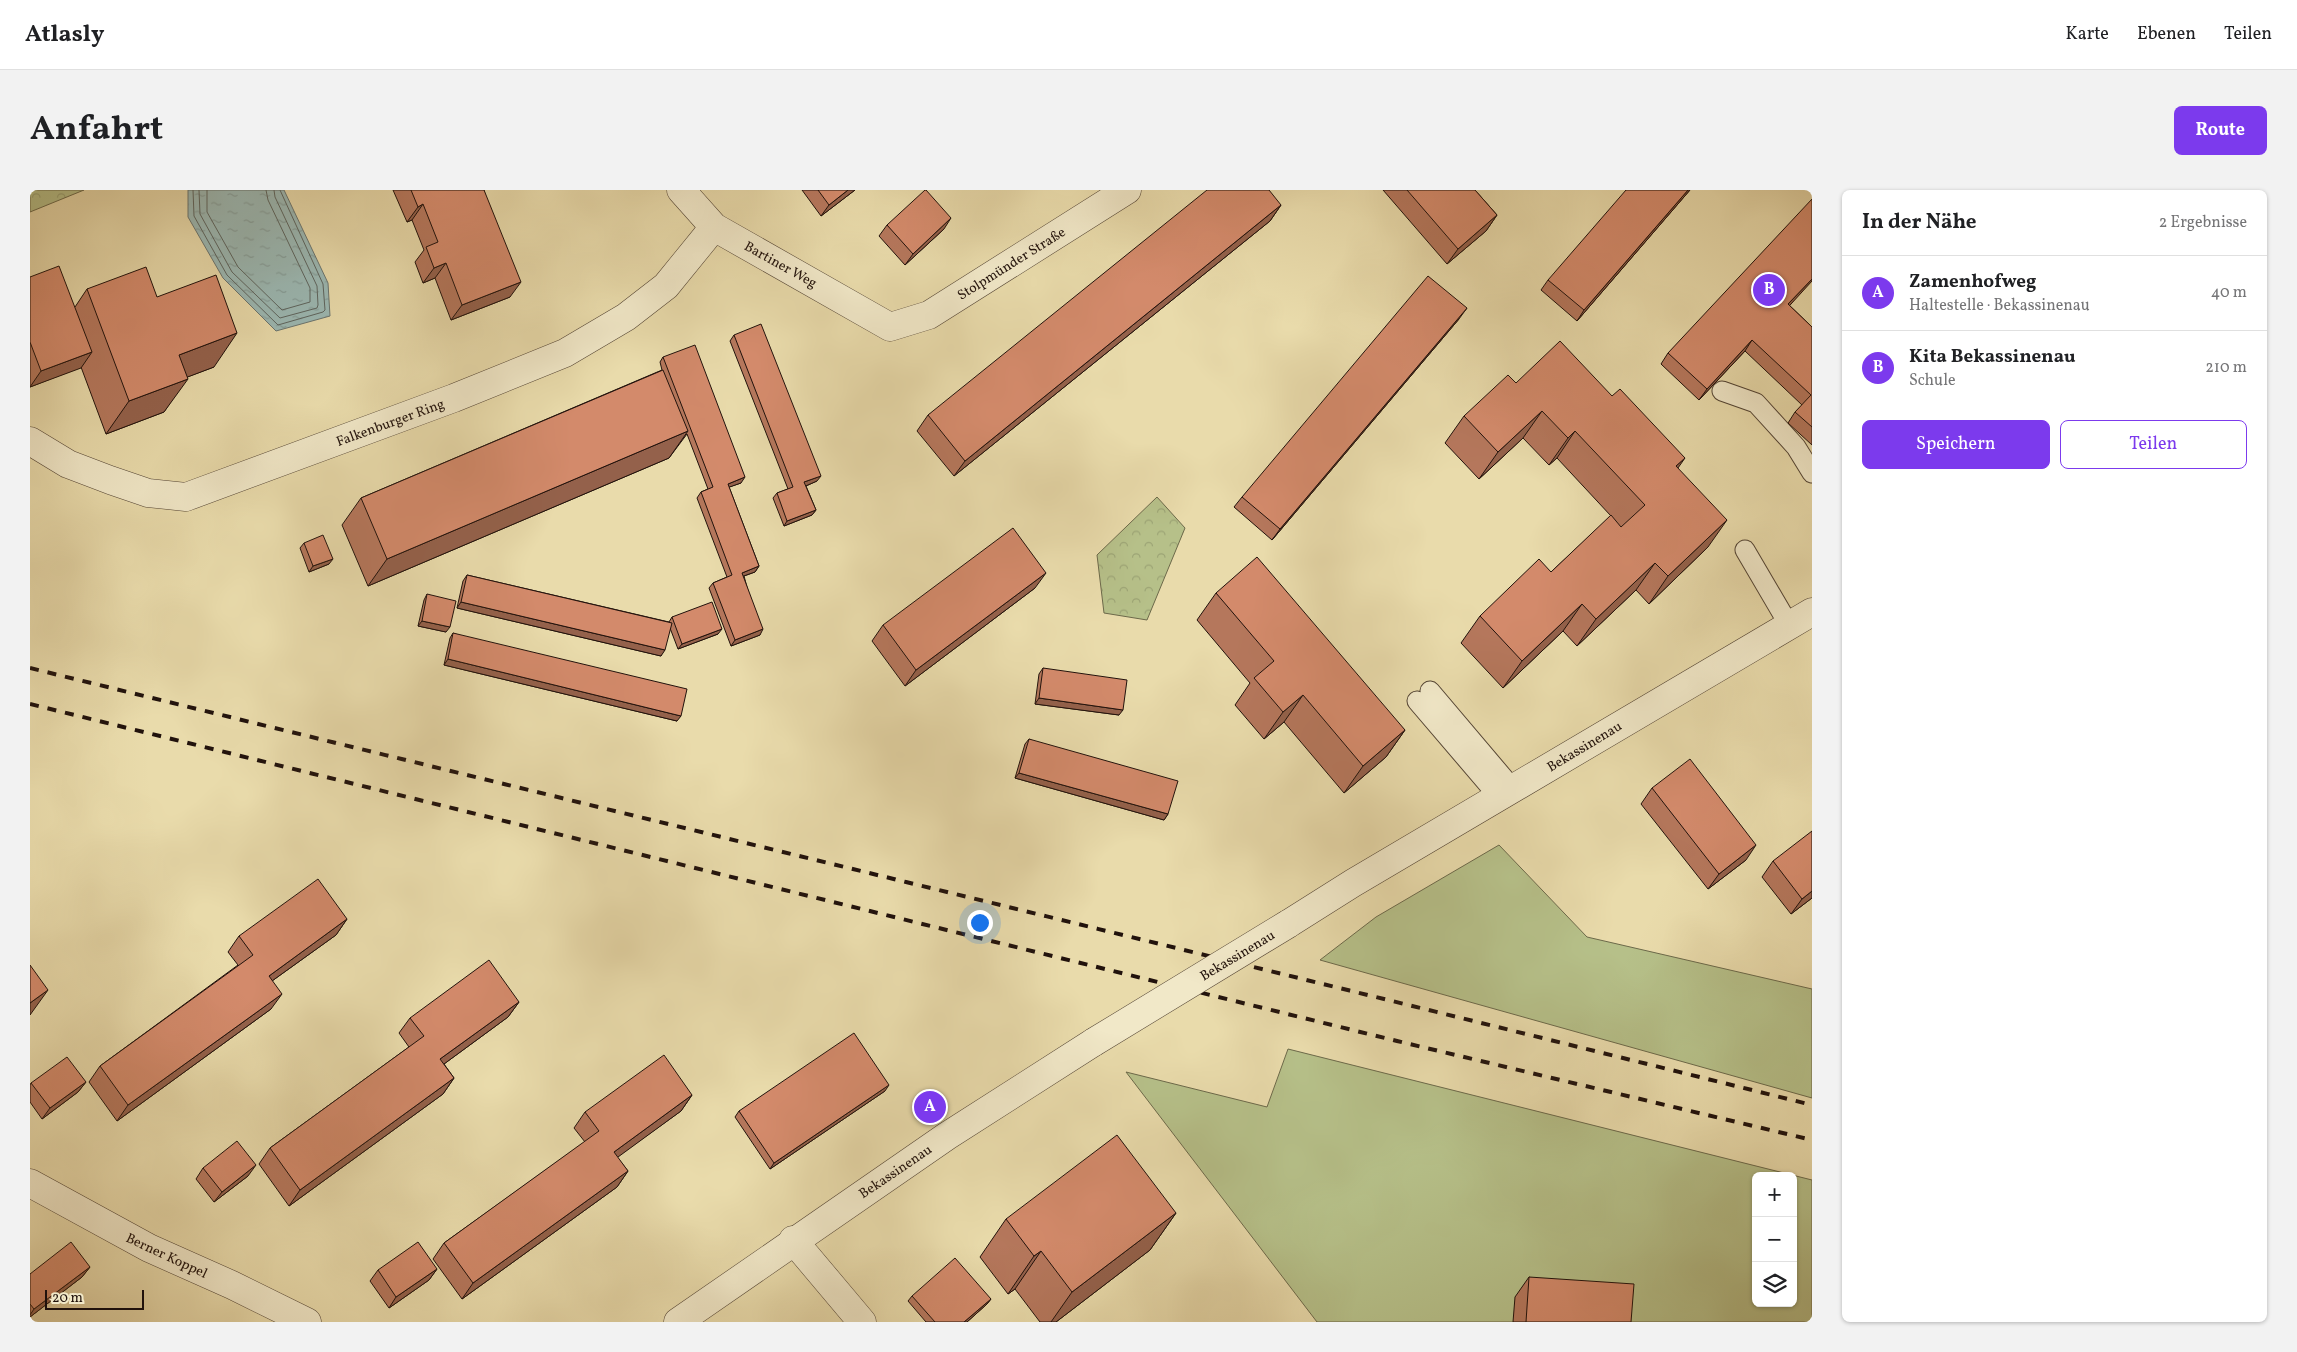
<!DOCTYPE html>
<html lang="de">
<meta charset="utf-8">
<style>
:root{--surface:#fff;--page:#f2f2f2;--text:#202124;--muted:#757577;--line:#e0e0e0;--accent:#7c3aed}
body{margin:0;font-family:Vollkorn,serif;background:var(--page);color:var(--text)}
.controls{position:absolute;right:15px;bottom:15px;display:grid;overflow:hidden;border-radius:8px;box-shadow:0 1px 4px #0004}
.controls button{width:45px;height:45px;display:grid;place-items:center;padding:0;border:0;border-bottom:1px solid var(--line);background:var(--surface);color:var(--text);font:25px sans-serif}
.scale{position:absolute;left:15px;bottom:12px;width:99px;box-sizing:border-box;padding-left:5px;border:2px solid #21120c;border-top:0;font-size:14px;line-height:18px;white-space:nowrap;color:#21120c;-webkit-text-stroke:4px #f1e8c8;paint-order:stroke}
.you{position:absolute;left:949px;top:732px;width:18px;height:18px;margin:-12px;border:4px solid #fff;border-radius:50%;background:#1a73e8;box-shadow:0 0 0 8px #1a73e833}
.badge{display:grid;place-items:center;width:32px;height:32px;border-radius:50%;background:var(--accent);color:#fff;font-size:16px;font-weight:700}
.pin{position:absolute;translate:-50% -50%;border:2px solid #fff;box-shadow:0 1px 5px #0006}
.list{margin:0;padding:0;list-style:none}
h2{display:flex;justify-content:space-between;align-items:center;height:65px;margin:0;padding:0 20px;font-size:21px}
h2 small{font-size:16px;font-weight:400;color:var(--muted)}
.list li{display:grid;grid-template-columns:32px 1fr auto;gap:15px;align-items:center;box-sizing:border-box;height:75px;padding:0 20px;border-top:1px solid var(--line)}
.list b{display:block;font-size:19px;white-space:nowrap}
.list p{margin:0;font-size:16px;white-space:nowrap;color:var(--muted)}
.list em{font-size:16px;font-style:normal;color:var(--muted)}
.actions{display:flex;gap:10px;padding:15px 20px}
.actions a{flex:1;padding:11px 0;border:1px solid var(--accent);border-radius:8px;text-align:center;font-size:18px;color:var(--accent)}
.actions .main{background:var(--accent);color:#fff}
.icon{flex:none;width:28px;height:28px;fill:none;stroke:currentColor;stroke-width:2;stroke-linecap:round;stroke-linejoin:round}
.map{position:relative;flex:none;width:1782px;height:1132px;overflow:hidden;border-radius:8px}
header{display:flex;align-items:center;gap:30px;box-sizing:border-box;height:70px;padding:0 25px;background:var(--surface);border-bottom:1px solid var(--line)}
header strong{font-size:24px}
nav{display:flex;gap:28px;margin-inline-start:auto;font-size:18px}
.intro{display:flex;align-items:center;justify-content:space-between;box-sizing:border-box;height:120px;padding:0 30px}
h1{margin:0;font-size:35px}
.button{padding:12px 22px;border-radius:8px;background:var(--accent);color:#fff;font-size:18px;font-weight:700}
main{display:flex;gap:30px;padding:0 30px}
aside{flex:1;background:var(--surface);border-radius:8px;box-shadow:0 1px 4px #0004}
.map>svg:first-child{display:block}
</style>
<header>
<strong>Atlasly</strong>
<nav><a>Karte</a><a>Ebenen</a><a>Teilen</a></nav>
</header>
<div class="intro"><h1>Anfahrt</h1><a class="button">Route</a></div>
<main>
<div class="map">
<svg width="1782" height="1132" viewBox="0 0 1782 1132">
<defs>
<pattern id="forest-crowns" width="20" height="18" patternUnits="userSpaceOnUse" patternTransform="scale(1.25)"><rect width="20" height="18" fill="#b6c089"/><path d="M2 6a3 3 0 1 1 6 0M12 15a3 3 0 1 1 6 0" fill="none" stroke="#9ca475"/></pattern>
<pattern id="water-ripples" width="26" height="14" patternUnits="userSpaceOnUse" patternTransform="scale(1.25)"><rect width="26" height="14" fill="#9cb9b4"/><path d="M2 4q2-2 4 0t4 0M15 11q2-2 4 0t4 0" fill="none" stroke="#869e9a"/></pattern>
</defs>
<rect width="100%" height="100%" fill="#e9dbab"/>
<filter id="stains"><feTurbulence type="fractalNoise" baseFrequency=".004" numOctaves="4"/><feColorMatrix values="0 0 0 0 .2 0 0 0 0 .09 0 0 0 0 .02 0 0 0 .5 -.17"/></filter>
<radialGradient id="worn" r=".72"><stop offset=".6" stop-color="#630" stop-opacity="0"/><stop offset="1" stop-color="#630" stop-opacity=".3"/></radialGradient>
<!-- grass -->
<path fill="#b6c089" stroke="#6c694a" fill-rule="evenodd" d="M 1469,655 L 1557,747 L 1782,799 L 1782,908 L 1290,770 L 1346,727 Z
M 1258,859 L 1782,990 L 1782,1132 L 1287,1132 L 1096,882 L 1237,917 ZM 1726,986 L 1763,986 L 1763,1113 L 1726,1113 Z"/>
<!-- forest -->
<path fill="url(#forest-crowns)" stroke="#6c694a" d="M 0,0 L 54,0 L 0,22 Z
M 1127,307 L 1155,338 L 1117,430 L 1074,423 L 1067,365 Z"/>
<!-- water -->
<path fill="url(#water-ripples)" stroke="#6b7671" d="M 158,0 L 254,0 L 298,93 L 300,126 L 246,141 L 193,88 L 158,27 Z"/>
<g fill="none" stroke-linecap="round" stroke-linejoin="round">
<!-- shore -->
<path stroke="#5e6660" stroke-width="1" d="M 163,0 L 164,26 L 197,85 L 248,135 L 293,122 L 295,120 L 293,94 L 250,0
M 169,0 L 170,24 L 202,82 L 250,128 L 287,118 L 288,115 L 287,96 L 245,7 L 244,0
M 177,0 L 177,22 L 208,77 L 252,120 L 280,112 L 280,98 L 238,10 L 236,0"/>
<!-- service casing -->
<g stroke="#534434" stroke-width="21">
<path id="service" d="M 1692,201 L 1726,213 L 1766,257 L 1782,283
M 1715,360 L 1759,435
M 1400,501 L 1483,599
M 1387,511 L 1469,607"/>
</g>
<!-- minor casing -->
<g stroke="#534434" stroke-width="29">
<path id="minor" d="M 651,0 L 684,37 L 860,137 L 899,125 L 1097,0
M 0,251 L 38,274 L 80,290 L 118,303 L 156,307 L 424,208 L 535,163 L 596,127 L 636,96 L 684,37
M 0,993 L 119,1058 L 202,1095 L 277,1132
M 763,1050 L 832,1132"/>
</g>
<!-- tertiary casing -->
<g stroke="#534434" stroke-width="29">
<path id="tertiary" d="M 1258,734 L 1323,693 L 1782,422
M 648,1132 L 917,946 L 1064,852"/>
</g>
<!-- service -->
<use href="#service" stroke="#f1e8c8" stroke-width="19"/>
<!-- minor -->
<use href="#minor" stroke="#f1e8c8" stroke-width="28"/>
<!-- tertiary -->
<use href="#tertiary" stroke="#f1e8c8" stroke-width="28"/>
<!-- rail -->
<path stroke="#21120c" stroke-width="4" stroke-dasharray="9 9" stroke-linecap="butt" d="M 0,478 C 594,624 1189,767 1782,915
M 0,514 L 1367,851 L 1782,950"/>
<!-- tertiary-bridge casing -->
<g stroke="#534434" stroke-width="29" stroke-linecap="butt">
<path id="tertiary-bridge" d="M 1064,852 L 1258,734"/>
</g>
<!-- tertiary-bridge -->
<use href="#tertiary-bridge" stroke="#f1e8c8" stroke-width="28"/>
</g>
<!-- wall -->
<path fill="#b5775c" stroke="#21120c" d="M 363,0 L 454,0 L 480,107 L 421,130 L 405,88 L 393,93 L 385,72 L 394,60 L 382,30 L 377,32 Z
M 772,0 L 825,0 L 791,26 Z
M 1353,0 L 1445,0 L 1467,25 L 1456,41 L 1417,74 Z
M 1660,0 L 1547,131 L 1511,100 L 1518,90 Z
M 1251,15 L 1240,31 L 924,286 L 887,241 L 898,225 Z
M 857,35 L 914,39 L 875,75 L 849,46 Z
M 0,87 L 45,117 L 57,99 L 127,107 L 184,177 L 157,187 L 134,222 L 76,244 L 51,177 L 0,197 Z
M 1759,115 L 1782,137 L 1782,255 L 1758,233 L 1765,222 L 1772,215 L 1715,161 L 1669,210 L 1631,174 L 1638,163 Z
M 1429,129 L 1242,350 L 1204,317 L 1212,307 Z
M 704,145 L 787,291 L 776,296 L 786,320 L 782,325 L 754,336 L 743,308 L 747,303 L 758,299 L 700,151 Z
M 633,167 L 711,293 L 699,297 L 729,376 L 725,382 L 714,386 L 730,445 L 701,456 L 679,398 L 683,393 L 697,387 L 667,308 L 671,302 L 678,299 L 657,244 L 639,268 L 338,396 L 312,335 L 331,308 L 632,180 L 630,172 Z
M 1486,193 L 1648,278 L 1678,357 L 1619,414 L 1606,400 L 1547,456 L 1533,441 L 1473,498 L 1431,453 L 1450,426 L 1521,382 L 1581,326 L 1527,268 L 1519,275 L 1493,248 L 1449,289 L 1415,253 L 1434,226 Z
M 274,353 L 299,374 L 279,382 L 270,358 Z
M 437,385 L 639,432 L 642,427 L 688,444 L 648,459 L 640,438 L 631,466 L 427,418 L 433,391 Z
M 1005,398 L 875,496 L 842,451 L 853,435 Z
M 1186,403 L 1375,540 L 1356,567 L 1314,603 L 1254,532 L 1234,549 L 1205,515 L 1220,493 L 1167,430 Z
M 397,404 L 416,442 L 388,436 L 394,410 Z
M 423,443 L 647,531 L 414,475 L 420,448 Z
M 1013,478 L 1089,525 L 1005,514 L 1009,484 Z
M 999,549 L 1138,624 L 1134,630 L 985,588 L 995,554 Z
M 1622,598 L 1716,670 L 1678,699 L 1611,614 Z
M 1743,671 L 1782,708 L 1761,724 L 1732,687 Z
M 317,729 L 306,745 L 242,791 L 241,819 L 87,931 L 59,892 L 70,876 L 208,775 L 198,762 L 209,746 Z
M 489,812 L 478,827 L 414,874 L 424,888 L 413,904 L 259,1016 L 229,974 L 240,958 L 379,857 L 369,843 L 380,828 Z
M 56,892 L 48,902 L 12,929 L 0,912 L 0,895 L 1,893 Z
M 855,901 L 740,979 L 705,927 L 709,921 Z
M 662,905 L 651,921 L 587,967 L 598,981 L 587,997 L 432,1109 L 403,1069 L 414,1053 L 555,952 L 544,938 L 555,922 Z
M 173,978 L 218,986 L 184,1012 L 166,989 Z
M 1146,1023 L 1120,1060 L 1026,1132 L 1010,1132 L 985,1099 L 978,1104 L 950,1067 L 976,1029 Z
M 60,1077 L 52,1087 L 0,1127 L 0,1084 Z
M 407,1079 L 399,1090 L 359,1118 L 340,1091 L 348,1080 Z
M 1499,1087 L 1601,1132 L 1483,1132 L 1485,1107 Z
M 882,1106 L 961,1109 L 957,1114 L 937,1132 L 896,1132 L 878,1111 Z"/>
<!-- shaded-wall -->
<path fill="#94614b" stroke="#21120c" d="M 818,0 L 825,0 L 791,26 L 799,15 Z
M 1658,0 L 1660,0 L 1547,131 L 1554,120 Z
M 393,14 L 382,30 L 377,32 L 388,17 Z
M 1251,15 L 1240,31 L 924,286 L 935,271 Z
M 1467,25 L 1456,41 L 1417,74 L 1428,59 Z
M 921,28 L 914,39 L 875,75 L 883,64 Z
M 416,73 L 405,88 L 393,93 L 404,78 Z
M 1782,89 L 1782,91 L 1751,125 L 1758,114 Z
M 491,92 L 480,107 L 421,130 L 432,115 Z
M 1437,118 L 1429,129 L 1242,350 L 1250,339 Z
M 207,143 L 184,177 L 126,199 L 149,165 Z
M 1722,150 L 1715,161 L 1669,210 L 1677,199 Z
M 62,162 L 51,178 L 0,197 L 11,181 Z
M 158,189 L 134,222 L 76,244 L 99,211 Z
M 1512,221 L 1493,248 L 1449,289 L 1468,262 Z
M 658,241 L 639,268 L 338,396 L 357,369 Z
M 1545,241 L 1527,268 L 1519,275 L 1538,248 Z
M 1655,268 L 1636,295 L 1646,276 Z
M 791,286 L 787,291 L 771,298 L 774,292 Z
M 715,287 L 711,293 L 694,299 L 698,294 Z
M 786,320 L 782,325 L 754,336 L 757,331 Z
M 1697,330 L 1678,357 L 1619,414 L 1638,386 Z
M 303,369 L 299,374 L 279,382 L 283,376 Z
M 1625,373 L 1606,400 L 1547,456 L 1566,429 Z
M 729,376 L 725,382 L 708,388 L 712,383 Z
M 1016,383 L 1005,398 L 875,496 L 886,480 Z
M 431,412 L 635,460 L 631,466 L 427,418 Z
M 1552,414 L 1533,441 L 1473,498 L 1492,471 Z
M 392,431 L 420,437 L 416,442 L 388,436 Z
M 692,439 L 688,444 L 648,459 L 652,454 Z
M 733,439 L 730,445 L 701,456 L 705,450 Z
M 418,469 L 651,526 L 647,531 L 414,475 Z
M 1273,505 L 1254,532 L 1234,549 L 1253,522 Z
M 1009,508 L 1093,520 L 1089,525 L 1005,514 Z
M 1375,540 L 1356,567 L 1314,603 L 1333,576 Z
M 989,583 L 1138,624 L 1134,630 L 985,588 Z
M 1726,655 L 1716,670 L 1678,699 L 1689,684 Z
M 1782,701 L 1782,708 L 1761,724 L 1772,709 Z
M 317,729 L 306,745 L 228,801 L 239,786 Z
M 18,800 L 0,825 L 0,813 Z
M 252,804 L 241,819 L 87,931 L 98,915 Z
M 489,812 L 478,827 L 399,885 L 410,869 Z
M 424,888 L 413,904 L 259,1016 L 270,1000 Z
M 56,892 L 48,902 L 12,929 L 20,918 Z
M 859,895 L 855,901 L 740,979 L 744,973 Z
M 662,905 L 651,921 L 573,978 L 584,962 Z
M 226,975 L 218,986 L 184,1012 L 192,1002 Z
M 598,981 L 587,997 L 432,1109 L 443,1093 Z
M 1146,1023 L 1120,1060 L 1026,1132 L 1021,1132 L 1042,1102 Z
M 1011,1061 L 985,1099 L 978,1104 L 1004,1066 Z
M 60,1077 L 52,1087 L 0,1127 L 0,1125 L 4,1119 Z
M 407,1079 L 399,1090 L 359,1118 L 366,1107 Z
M 961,1109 L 957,1114 L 937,1132 L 934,1132 Z"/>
<!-- building -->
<path fill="#d38a6b" stroke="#21120c" d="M 381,0 L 454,0 L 491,92 L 432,115 L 416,73 L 404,78 L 396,57 L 408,52 L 393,14 L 388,17 Z
M 788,0 L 818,0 L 799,15 Z
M 895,0 L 896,0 L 921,28 L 883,64 L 857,35 Z
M 1177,0 L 1239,0 L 1251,15 L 935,271 L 898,225 Z
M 1377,0 L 1445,0 L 1467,25 L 1428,59 Z
M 1596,0 L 1658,0 L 1554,120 L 1518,90 Z
M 1782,9 L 1782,89 L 1758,114 L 1782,137 L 1782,237 L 1765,222 L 1781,205 L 1722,150 L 1677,199 L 1638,163 Z
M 29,76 L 62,162 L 11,181 L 0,152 L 0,87 Z
M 116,77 L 127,107 L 186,85 L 207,143 L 149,165 L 158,189 L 99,211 L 57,99 Z
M 1398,86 L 1437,118 L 1250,339 L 1212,307 Z
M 731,134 L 791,286 L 774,292 L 786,320 L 757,331 L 747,303 L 763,297 L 704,145 Z
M 1530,151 L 1582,206 L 1590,199 L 1655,268 L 1646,276 L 1697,330 L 1638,386 L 1625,373 L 1566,429 L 1552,414 L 1492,471 L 1450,426 L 1509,369 L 1521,382 L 1581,325 L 1591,337 L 1615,315 L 1545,241 L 1538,248 L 1512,221 L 1468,262 L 1434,226 L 1478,185 L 1486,193 Z
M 665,155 L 715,287 L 698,294 L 729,376 L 712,383 L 733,439 L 705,450 L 683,393 L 702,385 L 671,302 L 683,297 L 633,167 Z
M 633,180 L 658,241 L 357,369 L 331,308 Z
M 983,338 L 1016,383 L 886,480 L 853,435 Z
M 293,345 L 303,369 L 283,376 L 274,353 Z
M 1227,367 L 1375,540 L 1333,576 L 1273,505 L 1253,522 L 1224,488 L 1244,471 L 1186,403 Z
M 437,385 L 642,433 L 635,460 L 431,412 Z
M 397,404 L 426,411 L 420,437 L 392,431 Z
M 682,412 L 692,439 L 652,454 L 642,427 Z
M 423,443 L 657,499 L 651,526 L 418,469 Z
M 1013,478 L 1097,490 L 1093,520 L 1009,508 Z
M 999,549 L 1148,591 L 1138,624 L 989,583 Z
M 1660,569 L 1726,655 L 1689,684 L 1622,598 Z
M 1782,641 L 1782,701 L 1772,709 L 1743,671 Z
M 288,689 L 317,729 L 239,786 L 252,804 L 98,915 L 70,876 L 223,765 L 209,746 Z
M 459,770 L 489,812 L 410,869 L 424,888 L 270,1000 L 240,958 L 394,846 L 380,828 Z
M 0,775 L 18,800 L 0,813 Z
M 824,843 L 859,895 L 744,973 L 709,921 Z
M 634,865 L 662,905 L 584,962 L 598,981 L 443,1093 L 414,1053 L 569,941 L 555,922 Z
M 37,867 L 56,892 L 20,918 L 1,893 Z
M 1087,945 L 1146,1023 L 1042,1102 L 1011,1061 L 1004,1066 L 976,1029 Z
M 207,951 L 226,975 L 192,1002 L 173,978 Z
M 41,1052 L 60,1077 L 4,1119 L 0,1114 L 0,1084 Z
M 388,1052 L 407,1079 L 366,1107 L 348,1080 Z
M 925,1068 L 961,1109 L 934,1132 L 905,1132 L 882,1106 Z
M 1499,1087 L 1604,1094 L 1601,1132 L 1496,1132 Z"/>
<g text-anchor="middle" stroke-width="4" stroke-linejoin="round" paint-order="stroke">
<!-- street labels -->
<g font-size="14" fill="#21120c" stroke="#f1e8c8">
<text transform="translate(981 73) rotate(-32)" y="5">Stolpmünder Straße</text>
<text transform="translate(751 74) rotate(29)" y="5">Bartiner Weg</text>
<text transform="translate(360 232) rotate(-20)" y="5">Falkenburger Ring</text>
<text transform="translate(1554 556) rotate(-31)" y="5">Bekassinenau</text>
<text transform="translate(1207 765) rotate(-31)" y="5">Bekassinenau</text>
<text transform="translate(865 981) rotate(-34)" y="5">Bekassinenau</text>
<text transform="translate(137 1065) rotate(25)" y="5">Berner Koppel</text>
</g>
</g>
<rect width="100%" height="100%" filter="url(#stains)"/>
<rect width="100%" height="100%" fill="url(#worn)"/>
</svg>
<div class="controls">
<button>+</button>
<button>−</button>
<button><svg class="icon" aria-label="layers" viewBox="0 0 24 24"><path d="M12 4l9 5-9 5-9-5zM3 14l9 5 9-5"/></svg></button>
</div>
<div class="scale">20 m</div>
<div class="you"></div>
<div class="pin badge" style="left:900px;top:917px">A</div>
<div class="pin badge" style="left:1739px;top:100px">B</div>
</div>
<aside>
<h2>In der Nähe<small>2 Ergebnisse</small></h2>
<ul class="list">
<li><span class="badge">A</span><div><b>Zamenhofweg</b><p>Haltestelle · Bekassinenau</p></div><em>40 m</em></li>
<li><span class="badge">B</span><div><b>Kita Bekassinenau</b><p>Schule</p></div><em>210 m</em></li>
</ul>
<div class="actions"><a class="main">Speichern</a><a>Teilen</a></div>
</aside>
</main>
